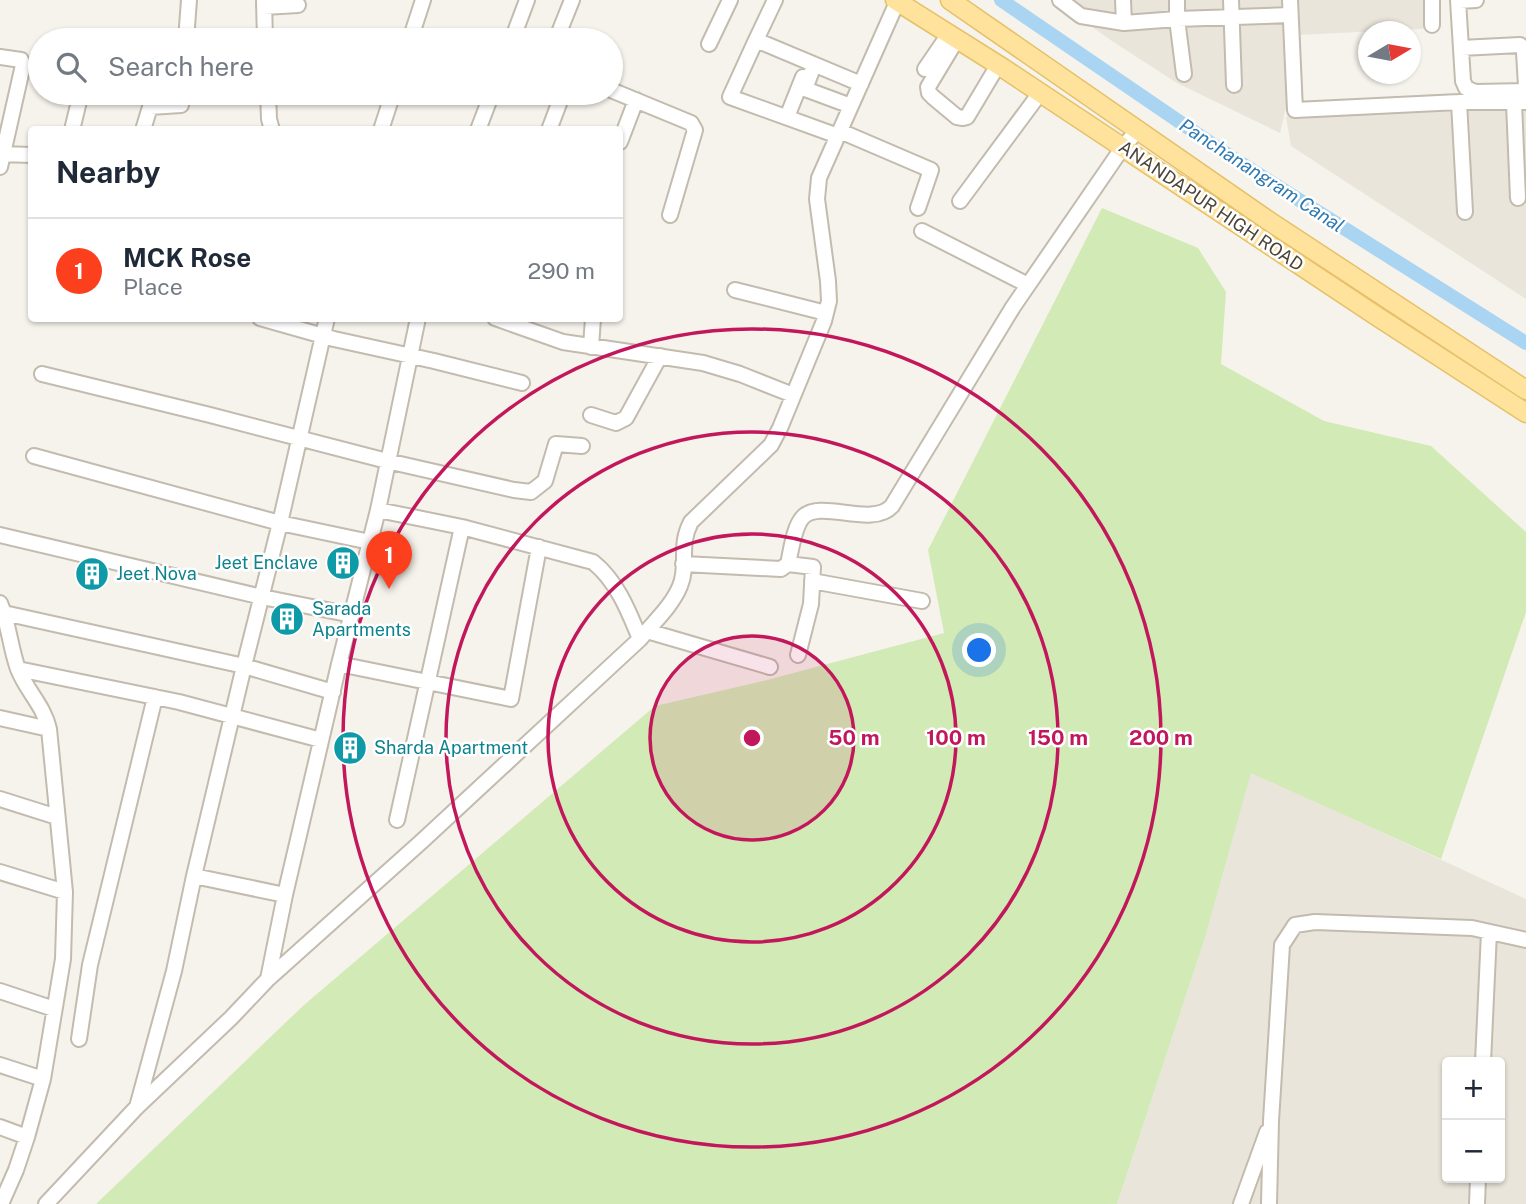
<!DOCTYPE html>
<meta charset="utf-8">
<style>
:root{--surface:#fff;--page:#f6f6f7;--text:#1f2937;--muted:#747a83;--line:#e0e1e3;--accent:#fc3f1d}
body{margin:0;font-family:"Public Sans",sans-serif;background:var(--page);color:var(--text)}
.controls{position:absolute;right:21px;bottom:21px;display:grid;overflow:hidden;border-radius:7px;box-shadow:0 2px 5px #0004}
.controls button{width:63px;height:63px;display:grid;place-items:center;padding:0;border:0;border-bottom:2px solid var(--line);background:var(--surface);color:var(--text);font:35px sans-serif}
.compass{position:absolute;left:1358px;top:21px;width:63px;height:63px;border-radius:50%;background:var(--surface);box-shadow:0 2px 5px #0004;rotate:80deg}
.you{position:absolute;left:980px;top:651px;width:24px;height:24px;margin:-18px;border:5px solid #fff;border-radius:50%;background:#1a73e8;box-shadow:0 0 0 10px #1a73e833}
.badge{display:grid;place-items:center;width:46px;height:46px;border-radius:50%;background:var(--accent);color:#fff;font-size:23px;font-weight:700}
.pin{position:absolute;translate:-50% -58px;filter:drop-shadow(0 2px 4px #0008)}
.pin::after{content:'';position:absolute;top:37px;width:24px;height:21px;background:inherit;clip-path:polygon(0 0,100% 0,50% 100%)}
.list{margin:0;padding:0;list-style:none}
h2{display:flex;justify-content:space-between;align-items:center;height:91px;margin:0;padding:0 28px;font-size:30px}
h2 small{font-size:23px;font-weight:400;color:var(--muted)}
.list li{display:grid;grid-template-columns:46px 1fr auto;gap:21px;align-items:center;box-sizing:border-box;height:105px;padding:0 28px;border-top:2px solid var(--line)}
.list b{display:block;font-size:26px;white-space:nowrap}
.list p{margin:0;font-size:23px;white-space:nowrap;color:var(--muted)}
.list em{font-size:23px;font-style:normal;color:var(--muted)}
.icon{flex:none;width:38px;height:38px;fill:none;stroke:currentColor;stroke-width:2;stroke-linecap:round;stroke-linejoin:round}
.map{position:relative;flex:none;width:1526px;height:1204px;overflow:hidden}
.search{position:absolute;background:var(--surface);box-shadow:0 2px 5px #0004;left:28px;top:28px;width:595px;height:77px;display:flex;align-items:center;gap:18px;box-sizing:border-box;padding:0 24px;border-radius:38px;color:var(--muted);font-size:26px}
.panel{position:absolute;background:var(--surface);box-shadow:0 2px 5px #0004;left:28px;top:126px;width:595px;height:196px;border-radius:7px}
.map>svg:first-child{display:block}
</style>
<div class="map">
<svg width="1526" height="1204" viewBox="0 0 1526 1204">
<rect width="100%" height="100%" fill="#f6f3ec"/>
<!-- residential -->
<path fill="#eae5da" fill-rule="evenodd" d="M 1054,0 L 1282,0 L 1287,103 L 1280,133 L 1177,83 L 1112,41 Z
M 1297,0 L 1440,0 L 1440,28 L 1298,35 Z
M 1526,102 L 1526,299 L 1291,146 L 1286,117 L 1291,113 Z
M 1251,772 L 1526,899 L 1526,1204 L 1117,1204 L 1205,938 ZM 1447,1062 L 1500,1062 L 1500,1178 L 1447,1178 Z"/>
<!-- green -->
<path fill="#d2eab5" d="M 1102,208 L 1198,248 L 1226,292 L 1221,364 L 1324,421 L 1431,446 L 1526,532 L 1526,612 L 1441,859 L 1251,773 L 1205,938 L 1117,1204 L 96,1204 L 304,1005 L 655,706 L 767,680 L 944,633 L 928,550 Z"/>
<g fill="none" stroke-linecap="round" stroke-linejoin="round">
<!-- canal -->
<path stroke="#a9d4f2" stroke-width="14" d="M 1001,0 L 1231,157 L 1526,343"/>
<!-- minor casing -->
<g stroke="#c2bbae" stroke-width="18">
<path id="minor" d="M 264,0 L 265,40
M 775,0 L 756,40 L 861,84
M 1060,0 L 1081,16 L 1124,23 L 1177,19 L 1290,15
M 1123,0 L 1124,23
M 1177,0 L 1177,19 L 1184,74
M 1231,0 L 1234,85
M 1290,0 L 1295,110 L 1459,102 L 1526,102
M 1432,0 L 1432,25
M 1458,0 L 1463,81 L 1466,88 L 1475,92 L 1526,91
M 1459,1 L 1476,0
M 264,7 L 298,5
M 957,39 L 928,87 L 929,93 L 933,97 L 957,117 L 963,118 L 967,117 L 998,65
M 186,40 L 189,0
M 410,40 L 423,0
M 512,40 L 527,0
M 556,40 L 572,0
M 756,40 L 730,97 L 838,136
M 709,44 L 730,0
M 1461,48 L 1520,45 L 1523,48 L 1524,52 L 1526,86
M 0,57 L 21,60 L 23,65 L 0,167
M 925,69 L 949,34
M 811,73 L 805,89 L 851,106
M 611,90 L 691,123 L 695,130 L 670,215
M 268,93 L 269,119 L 272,130
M 1459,102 L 1465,212
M 1514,103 L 1518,198
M 787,117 L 803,77
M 72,130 L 81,93
M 143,130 L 150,107 L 181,105 L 182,93
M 381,130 L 393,93
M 478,130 L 492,93
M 549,130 L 563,93
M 840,131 L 931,170 L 918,208
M 620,142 L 636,100
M 0,154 L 32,155
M 960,201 L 1040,93
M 922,231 L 1028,285
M 735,290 L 826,313
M 260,318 L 334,339 L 434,361 L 522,383
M 495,318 L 563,342 L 703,363 L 740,374 L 793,395
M 591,347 L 593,318
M 42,374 L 210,415 L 387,461 L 514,490 L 531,492 L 545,481 L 556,444 L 582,446
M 591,415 L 616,423 L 626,418 L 660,356
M 34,456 L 280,523 L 370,542
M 378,510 L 462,527 L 593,562 C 617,581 629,612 640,639
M 0,535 L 262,597 L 352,615
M 683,564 L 781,569 L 788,564 C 791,551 794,526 803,517 C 821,499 872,528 892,506 L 1013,307 L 1123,147 L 1138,130
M 788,564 L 813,567 L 811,604 L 798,655
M 812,581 L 922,601
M 0,603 C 9,624 10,647 18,669 C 26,690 44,706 49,729 L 65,892 L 63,959 L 43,1079 L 27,1137 L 16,1170 L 1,1204
M 4,613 L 244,666 L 333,692
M 647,631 L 770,667
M 339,664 L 511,699 L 539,547
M 18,669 L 179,702 L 321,740
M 0,718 L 49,729
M 0,799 L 57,817
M 397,820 L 462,527
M 0,872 L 65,892
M 194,876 L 285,895
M 268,979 L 285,895 L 339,664 L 378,510 L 418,318
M 0,991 L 54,1009
M 79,1039 L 90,965 L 155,697
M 1483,1062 L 1489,932
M 0,1065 L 43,1079
M 137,1107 L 174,971 L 194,876 L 244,666 L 280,523 L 327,318
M 0,1127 L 27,1137
M 46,1204 L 136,1108 L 231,1018 L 268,979 L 421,842 L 640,639 C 653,623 672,606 680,586 C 689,565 678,546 691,522 L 771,445 L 780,428 L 824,321 L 829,301 L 828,281 L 817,199 L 819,178 L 898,0
M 1241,1204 L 1267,1132
M 1269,1204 L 1271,1121 L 1282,945 L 1295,925 L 1315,922 L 1472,928 L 1526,940
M 1477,1204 L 1478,1178"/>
</g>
<!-- major casing -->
<g stroke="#e6c16a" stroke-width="21">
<path id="major" d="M 895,0 L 1003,68 L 1378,317 L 1526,413
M 950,0 L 1269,221 L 1526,390"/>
</g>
<!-- minor -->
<use href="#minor" stroke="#fff" stroke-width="14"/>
<!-- major -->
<use href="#major" stroke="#ffe39c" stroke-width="18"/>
</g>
<!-- distance rings -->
<circle cx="752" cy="738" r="102" fill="#c2185b" fill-opacity=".12"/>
<g fill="none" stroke="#c2185b" stroke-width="3.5">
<circle cx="752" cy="738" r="102"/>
<circle cx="752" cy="738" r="204"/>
<circle cx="752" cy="738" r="306"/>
<circle cx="752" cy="738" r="409"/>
</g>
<!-- icons -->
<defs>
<g id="building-disc" transform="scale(1.75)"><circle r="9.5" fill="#0f9aa8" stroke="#fff"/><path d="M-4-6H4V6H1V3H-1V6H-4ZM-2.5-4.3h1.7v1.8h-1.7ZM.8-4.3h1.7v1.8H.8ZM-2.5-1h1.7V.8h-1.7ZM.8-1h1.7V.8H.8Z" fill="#fff"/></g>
</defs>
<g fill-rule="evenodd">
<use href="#building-disc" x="343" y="563"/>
<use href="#building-disc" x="92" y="574"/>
<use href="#building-disc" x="287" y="619"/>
<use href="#building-disc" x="350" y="748"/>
</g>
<g text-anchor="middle" stroke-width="5" stroke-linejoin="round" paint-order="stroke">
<!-- street labels -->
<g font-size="18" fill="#4b4439" stroke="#fff">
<text transform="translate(1211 206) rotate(34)" y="6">ANANDAPUR HIGH ROAD</text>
</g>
<!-- culture labels -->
<g font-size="18" fill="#0d838f" stroke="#fff" text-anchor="start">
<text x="318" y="569" text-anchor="end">Jeet Enclave</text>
<text x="116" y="580">Jeet Nova</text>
<text x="312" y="615">Sarada<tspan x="312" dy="21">Apartments</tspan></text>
<text x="374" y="754">Sharda Apartment</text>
</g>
<!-- water labels -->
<g font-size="19" font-style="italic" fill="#2e7ab2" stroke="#fff">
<text transform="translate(1262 175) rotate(33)" y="7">Panchanangram Canal</text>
</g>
</g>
<circle cx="752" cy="738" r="10" fill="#c2185b" stroke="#fff" stroke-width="3.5"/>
<g font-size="21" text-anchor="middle" font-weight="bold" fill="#c2185b" stroke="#fff" stroke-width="5" stroke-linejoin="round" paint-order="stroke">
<text x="854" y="745">50 m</text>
<text x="956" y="745">100 m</text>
<text x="1058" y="745">150 m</text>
<text x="1161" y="745">200 m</text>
</g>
</svg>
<div class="controls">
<button>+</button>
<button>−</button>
</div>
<svg class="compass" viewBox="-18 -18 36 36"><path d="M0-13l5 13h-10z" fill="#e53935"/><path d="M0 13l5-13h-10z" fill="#747a83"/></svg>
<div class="you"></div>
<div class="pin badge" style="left:389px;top:589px">1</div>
<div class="search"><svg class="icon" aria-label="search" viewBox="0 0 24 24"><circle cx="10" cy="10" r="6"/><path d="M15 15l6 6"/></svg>Search here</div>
<section class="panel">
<h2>Nearby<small></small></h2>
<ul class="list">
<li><span class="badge">1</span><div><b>MCK Rose</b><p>Place</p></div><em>290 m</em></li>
</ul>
</section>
</div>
